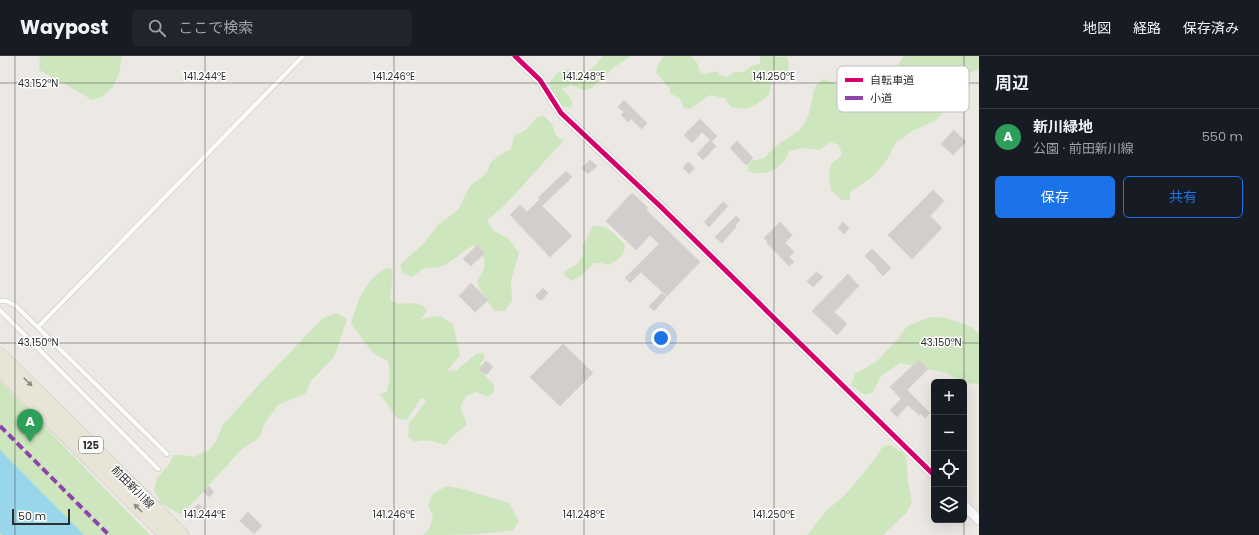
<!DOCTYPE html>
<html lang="ja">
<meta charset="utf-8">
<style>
:root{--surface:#171b24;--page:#20242c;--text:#f1f3f6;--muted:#9ea1a6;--line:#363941;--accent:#1a73e8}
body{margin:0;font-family:Poppins,"Noto Sans JP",sans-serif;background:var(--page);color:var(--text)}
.controls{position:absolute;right:12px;bottom:12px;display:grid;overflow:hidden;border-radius:6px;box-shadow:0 4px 16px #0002}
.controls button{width:36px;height:36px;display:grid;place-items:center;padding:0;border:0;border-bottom:1px solid var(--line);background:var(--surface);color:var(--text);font:20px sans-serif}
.scale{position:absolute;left:12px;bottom:10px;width:58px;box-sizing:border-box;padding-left:4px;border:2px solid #2e2e2e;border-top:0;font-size:11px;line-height:14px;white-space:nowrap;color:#2e2e2e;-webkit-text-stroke:3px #fff;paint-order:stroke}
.you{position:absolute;left:661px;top:282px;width:14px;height:14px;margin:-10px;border:3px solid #fff;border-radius:50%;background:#1a73e8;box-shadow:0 0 0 6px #1a73e833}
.badge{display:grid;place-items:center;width:26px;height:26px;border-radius:50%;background:var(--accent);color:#fff;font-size:13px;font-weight:700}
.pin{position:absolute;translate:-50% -33px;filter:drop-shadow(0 1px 2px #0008)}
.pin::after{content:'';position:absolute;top:21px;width:14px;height:12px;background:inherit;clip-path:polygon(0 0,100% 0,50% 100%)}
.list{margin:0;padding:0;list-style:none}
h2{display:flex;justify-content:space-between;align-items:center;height:52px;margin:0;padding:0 16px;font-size:17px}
h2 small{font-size:13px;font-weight:400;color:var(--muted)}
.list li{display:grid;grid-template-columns:26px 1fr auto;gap:12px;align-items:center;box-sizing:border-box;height:56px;padding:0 16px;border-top:1px solid var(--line)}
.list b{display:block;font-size:15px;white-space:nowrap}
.list p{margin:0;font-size:13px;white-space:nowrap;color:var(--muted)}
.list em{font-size:13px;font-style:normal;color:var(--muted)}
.actions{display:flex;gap:8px;padding:12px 16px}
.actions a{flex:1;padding:9px 0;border:1px solid var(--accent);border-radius:6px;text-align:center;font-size:14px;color:var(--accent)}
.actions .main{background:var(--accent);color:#fff}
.icon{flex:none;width:22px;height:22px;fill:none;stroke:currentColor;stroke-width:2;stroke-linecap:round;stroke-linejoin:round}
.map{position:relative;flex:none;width:979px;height:479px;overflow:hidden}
header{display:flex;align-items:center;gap:24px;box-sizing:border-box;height:56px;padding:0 20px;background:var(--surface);border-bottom:1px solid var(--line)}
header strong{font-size:19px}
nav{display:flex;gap:22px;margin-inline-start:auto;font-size:14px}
.search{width:280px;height:36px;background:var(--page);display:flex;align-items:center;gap:10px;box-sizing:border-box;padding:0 14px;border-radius:6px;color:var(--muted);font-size:15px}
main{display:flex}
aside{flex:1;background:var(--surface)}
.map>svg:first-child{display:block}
</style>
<header>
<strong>Waypost</strong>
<div class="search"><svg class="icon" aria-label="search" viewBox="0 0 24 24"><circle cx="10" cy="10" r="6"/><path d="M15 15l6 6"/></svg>ここで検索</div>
<nav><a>地図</a><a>経路</a><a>保存済み</a></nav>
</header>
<main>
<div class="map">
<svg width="979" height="479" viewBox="0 0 979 479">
<rect width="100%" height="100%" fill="#ece8e4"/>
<!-- green -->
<path fill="#cee6be" d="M 40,0 L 122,0 L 119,18 L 113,31 L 102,41 L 90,44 L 86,40 L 39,14 Z
M 603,0 L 631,0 L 613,12 L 592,32 L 584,34 L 571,29 L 562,33 C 567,39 575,44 571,52 L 564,51 L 559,46 L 550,32 L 550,26 L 557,17 L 570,13 L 579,18 L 593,12 Z
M 664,0 L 691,0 L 698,8 L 700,16 L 705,18 L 717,15 L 720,19 L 726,21 L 735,16 L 744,16 L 751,10 L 760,8 L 760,0 L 787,1 L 789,8 L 787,19 L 779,25 L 772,26 L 769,39 C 752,51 752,55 731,51 L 724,42 L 710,39 L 690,53 L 684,52 L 680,43 L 670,37 L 670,33 L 656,17 L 658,8 Z
M 904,0 L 979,0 L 979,11 L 977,14 L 960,21 L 934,10 L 902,15 L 898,9 Z
M 823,23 L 833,26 L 844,36 C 869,31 875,33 896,46 L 913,25 L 941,35 L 947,43 L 944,55 L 936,64 L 910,76 L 903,82 L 897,85 L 888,102 L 873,121 L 850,136 L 850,144 L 842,144 L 831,135 L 829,120 L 831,108 L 840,101 L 842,97 L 838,89 L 831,86 L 819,94 L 803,92 L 789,95 C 788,98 786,103 783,106 C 775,117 760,120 748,115 L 748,105 L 763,103 L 777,89 L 800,74 L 808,61 L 815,31 Z
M 544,60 L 552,68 L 555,78 L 563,85 L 505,149 L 487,164 L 494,175 L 508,182 L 519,197 L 511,224 L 512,245 L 505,255 L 494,255 L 480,233 L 477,226 C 487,210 488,203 475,189 C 454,198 451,214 424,212 L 412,221 L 402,217 L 400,209 L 424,187 L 438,169 L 458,154 L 470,130 L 486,118 L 491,106 L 500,99 L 511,93 L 514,80 L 526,74 L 537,61 Z
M 593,170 C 608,168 616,180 625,189 C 625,199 618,204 609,209 L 601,207 L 594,207 C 587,215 582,220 572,225 L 565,220 L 564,216 L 577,208 L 584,198 L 582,191 Z
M 387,212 L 391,212 L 393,217 L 390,244 L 399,248 L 412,247 L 423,249 L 427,255 L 421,263 L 440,260 L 453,268 L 460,299 L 447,315 L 457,314 L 476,298 L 483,297 L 485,302 L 480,308 L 484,319 L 494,328 L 494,336 L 488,341 L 476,336 L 466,340 L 460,351 L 464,361 L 467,369 L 454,379 L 445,389 C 433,385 426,383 414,386 L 408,380 L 409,367 L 417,358 L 426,344 L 421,342 L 407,364 L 398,363 L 380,338 L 387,336 L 390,318 L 388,305 L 373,297 L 351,268 C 357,246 365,223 387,212 Z
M 336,257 L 347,263 L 334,301 L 311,325 L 306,337 L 278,349 L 265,367 L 259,382 L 241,394 L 190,450 L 180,458 L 161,447 L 154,435 L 157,422 L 169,408 L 174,399 L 183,399 L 194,401 L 209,394 L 216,385 L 223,369 L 254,334 L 323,262 Z
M 931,261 L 946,262 L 972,271 L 979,278 L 979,328 L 964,327 L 946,317 L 900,307 L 880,321 L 873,336 L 866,339 L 858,335 L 851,329 L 855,318 L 877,305 L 898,283 L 907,270 Z
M 0,325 L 150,479 L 0,479 Z
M 890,389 L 905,398 L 907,409 L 908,425 L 912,447 L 907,456 L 883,479 L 807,479 L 826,455 L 845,439 L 875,403 L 883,390 Z
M 446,430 L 463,433 L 509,447 L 519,465 L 513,474 C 483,479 453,479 423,479 L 429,473 L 433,461 L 428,449 L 432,439 Z"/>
<!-- water -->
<path fill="#99d6ec" d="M 0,394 L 84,479 L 2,479 L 0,477 Z"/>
<!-- building -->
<path fill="#d1cecb" stroke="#d7d4d0" d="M 624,44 L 647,67 L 642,73 L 631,63 L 628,66 L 621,59 L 624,56 L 618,51 Z
M 700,63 L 717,80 L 712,85 L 702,76 L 692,87 L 684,79 Z
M 954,74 L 966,86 L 953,99 L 941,88 Z
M 710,84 L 716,90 L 703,104 L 697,98 Z
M 737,85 L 753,102 L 746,109 L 730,92 Z
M 590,104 L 597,110 L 588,118 L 582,112 Z
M 688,106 L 695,112 L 689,118 L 683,112 Z
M 566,115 L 572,121 L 542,150 L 572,180 L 550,201 L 510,159 L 520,149 L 527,156 L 540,143 L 538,142 Z
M 933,134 L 944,145 L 930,160 L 942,172 L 912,203 L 888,179 Z
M 632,137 L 648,152 L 646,154 L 662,169 L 700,206 L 667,240 L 641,216 L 630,227 L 625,222 L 659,188 L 650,179 L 636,194 L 606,165 Z
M 723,146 L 728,150 L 709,171 L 704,166 Z
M 736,160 L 740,164 L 735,170 L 736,171 L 722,187 L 715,181 Z
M 780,166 L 792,179 L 785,187 L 794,196 L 789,201 L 794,206 L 789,210 L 767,187 L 768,186 L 764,182 Z
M 843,166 L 849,172 L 844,178 L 838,172 Z
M 477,189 L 485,197 L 471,210 L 463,203 Z
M 872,193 L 891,212 L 883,220 L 876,213 L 877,212 L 865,200 Z
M 817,216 L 823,221 L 813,231 L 807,225 Z
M 848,218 L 859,230 L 834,256 L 847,268 L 837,279 L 812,255 Z
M 471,227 L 488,244 L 475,256 L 459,240 Z
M 543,232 L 548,237 L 541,245 L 535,240 Z
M 662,237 L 666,241 L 654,255 L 649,250 Z
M 563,288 L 593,317 L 560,350 L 530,321 Z
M 919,304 L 928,313 L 907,334 L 930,357 L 925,362 L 921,358 L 919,359 L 908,349 L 897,361 L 890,354 L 901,343 L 890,331 Z
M 486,305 L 493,311 L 486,319 L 479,313 Z
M 209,430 L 214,436 L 209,441 L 203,435 Z
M 198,448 L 204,452 L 199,459 L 193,454 Z
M 248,456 L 262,470 L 254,478 L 240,465 Z"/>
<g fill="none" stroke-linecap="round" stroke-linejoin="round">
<!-- lane casing -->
<g stroke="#c5c4c5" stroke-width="5.5">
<path id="lane" d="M 0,245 L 6,245 L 15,249 L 167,398
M 0,254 L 158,413
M 38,271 L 303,0"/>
</g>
<!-- street casing -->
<g stroke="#c5c4c5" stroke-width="10">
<path id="street" d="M 515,0 L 540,24 L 561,57 L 660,150 L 934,419
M 964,449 L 979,464"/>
</g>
<!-- primary casing -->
<g stroke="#c6c5c4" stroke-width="15">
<path id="primary" d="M 0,299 L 182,479
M 0,314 L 166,479"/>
</g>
<!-- lane -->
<use href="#lane" stroke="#fcfcfb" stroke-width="4.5"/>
<!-- street -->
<use href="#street" stroke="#fcfcfb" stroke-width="9"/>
<!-- primary -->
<use href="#primary" stroke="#e8e4d6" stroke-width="14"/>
<!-- quiet -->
<path stroke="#8e44ad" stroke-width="4" stroke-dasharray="8 4" stroke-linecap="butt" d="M 0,370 L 109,479"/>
<!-- cycleway casing -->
<g stroke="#fff" stroke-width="8">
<path id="cycleway" d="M 515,0 L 540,24 L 561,57 L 660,150 L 934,419"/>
</g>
<!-- cycleway -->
<use href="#cycleway" stroke="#d6006c" stroke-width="5"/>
</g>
<!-- one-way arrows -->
<defs><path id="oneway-solid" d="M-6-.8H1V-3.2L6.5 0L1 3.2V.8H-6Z"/></defs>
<g fill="#8b8982">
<use href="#oneway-solid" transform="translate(28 326) rotate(45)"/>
<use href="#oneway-solid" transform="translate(138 452) rotate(-135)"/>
</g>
<!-- ticks -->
<path fill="none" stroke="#2e2e2e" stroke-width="1" stroke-opacity="0.45" d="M 15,0 L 15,479M 205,0 L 205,479M 394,0 L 394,479M 584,0 L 584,479M 774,0 L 774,479M 964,0 L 964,326M 0,27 L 979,27M 0,287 L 979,287M 964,464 L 964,479"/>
<g text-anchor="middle" stroke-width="3" stroke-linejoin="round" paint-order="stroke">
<!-- shield labels -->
<rect fill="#fff" stroke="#6d6d6d" stroke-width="1" x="79" y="381" width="24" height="16" rx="3"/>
<g font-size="10" font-weight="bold" fill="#2e2e2e">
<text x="91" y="393">125</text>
</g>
<!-- street labels -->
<g font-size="11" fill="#2e2e2e" stroke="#fff">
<text transform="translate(133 431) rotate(45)" y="4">前田新川線</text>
</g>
</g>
<!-- legend -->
<rect x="837" y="10" width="132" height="46" rx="6" fill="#fff" stroke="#c0c0c0" stroke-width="1"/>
<rect x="845" y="22" width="18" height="4" fill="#d6006c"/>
<rect x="845" y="40" width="18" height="4" fill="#8e44ad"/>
<g font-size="11" fill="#2e2e2e">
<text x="870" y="28">自転車道</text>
<text x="870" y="46">小道</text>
</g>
<g font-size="10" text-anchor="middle" fill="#2e2e2e" stroke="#fff" stroke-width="3" stroke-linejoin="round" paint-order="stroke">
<text x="205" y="24">141.244°E</text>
<text x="394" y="24">141.246°E</text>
<text x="584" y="24">141.248°E</text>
<text x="774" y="24">141.250°E</text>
<text x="38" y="31">43.152°N</text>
<text x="38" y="290">43.150°N</text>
<text x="941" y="290">43.150°N</text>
<text x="205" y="462">141.244°E</text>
<text x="394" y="462">141.246°E</text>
<text x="584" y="462">141.248°E</text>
<text x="774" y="462">141.250°E</text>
</g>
</svg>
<div class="controls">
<button>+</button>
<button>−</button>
<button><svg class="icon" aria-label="locate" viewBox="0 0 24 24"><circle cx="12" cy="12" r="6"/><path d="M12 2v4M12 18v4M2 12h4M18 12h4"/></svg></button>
<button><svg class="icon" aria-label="layers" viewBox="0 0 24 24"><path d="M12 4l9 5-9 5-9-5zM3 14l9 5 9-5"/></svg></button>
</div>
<div class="scale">50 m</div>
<div class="you"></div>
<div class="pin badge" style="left:30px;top:386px;background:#2e9e5b">A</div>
</div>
<aside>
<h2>周辺<small></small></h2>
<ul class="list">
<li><span class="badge" style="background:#2e9e5b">A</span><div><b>新川緑地</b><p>公園 · 前田新川線</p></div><em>550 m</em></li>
</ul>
<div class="actions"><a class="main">保存</a><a>共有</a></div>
</aside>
</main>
